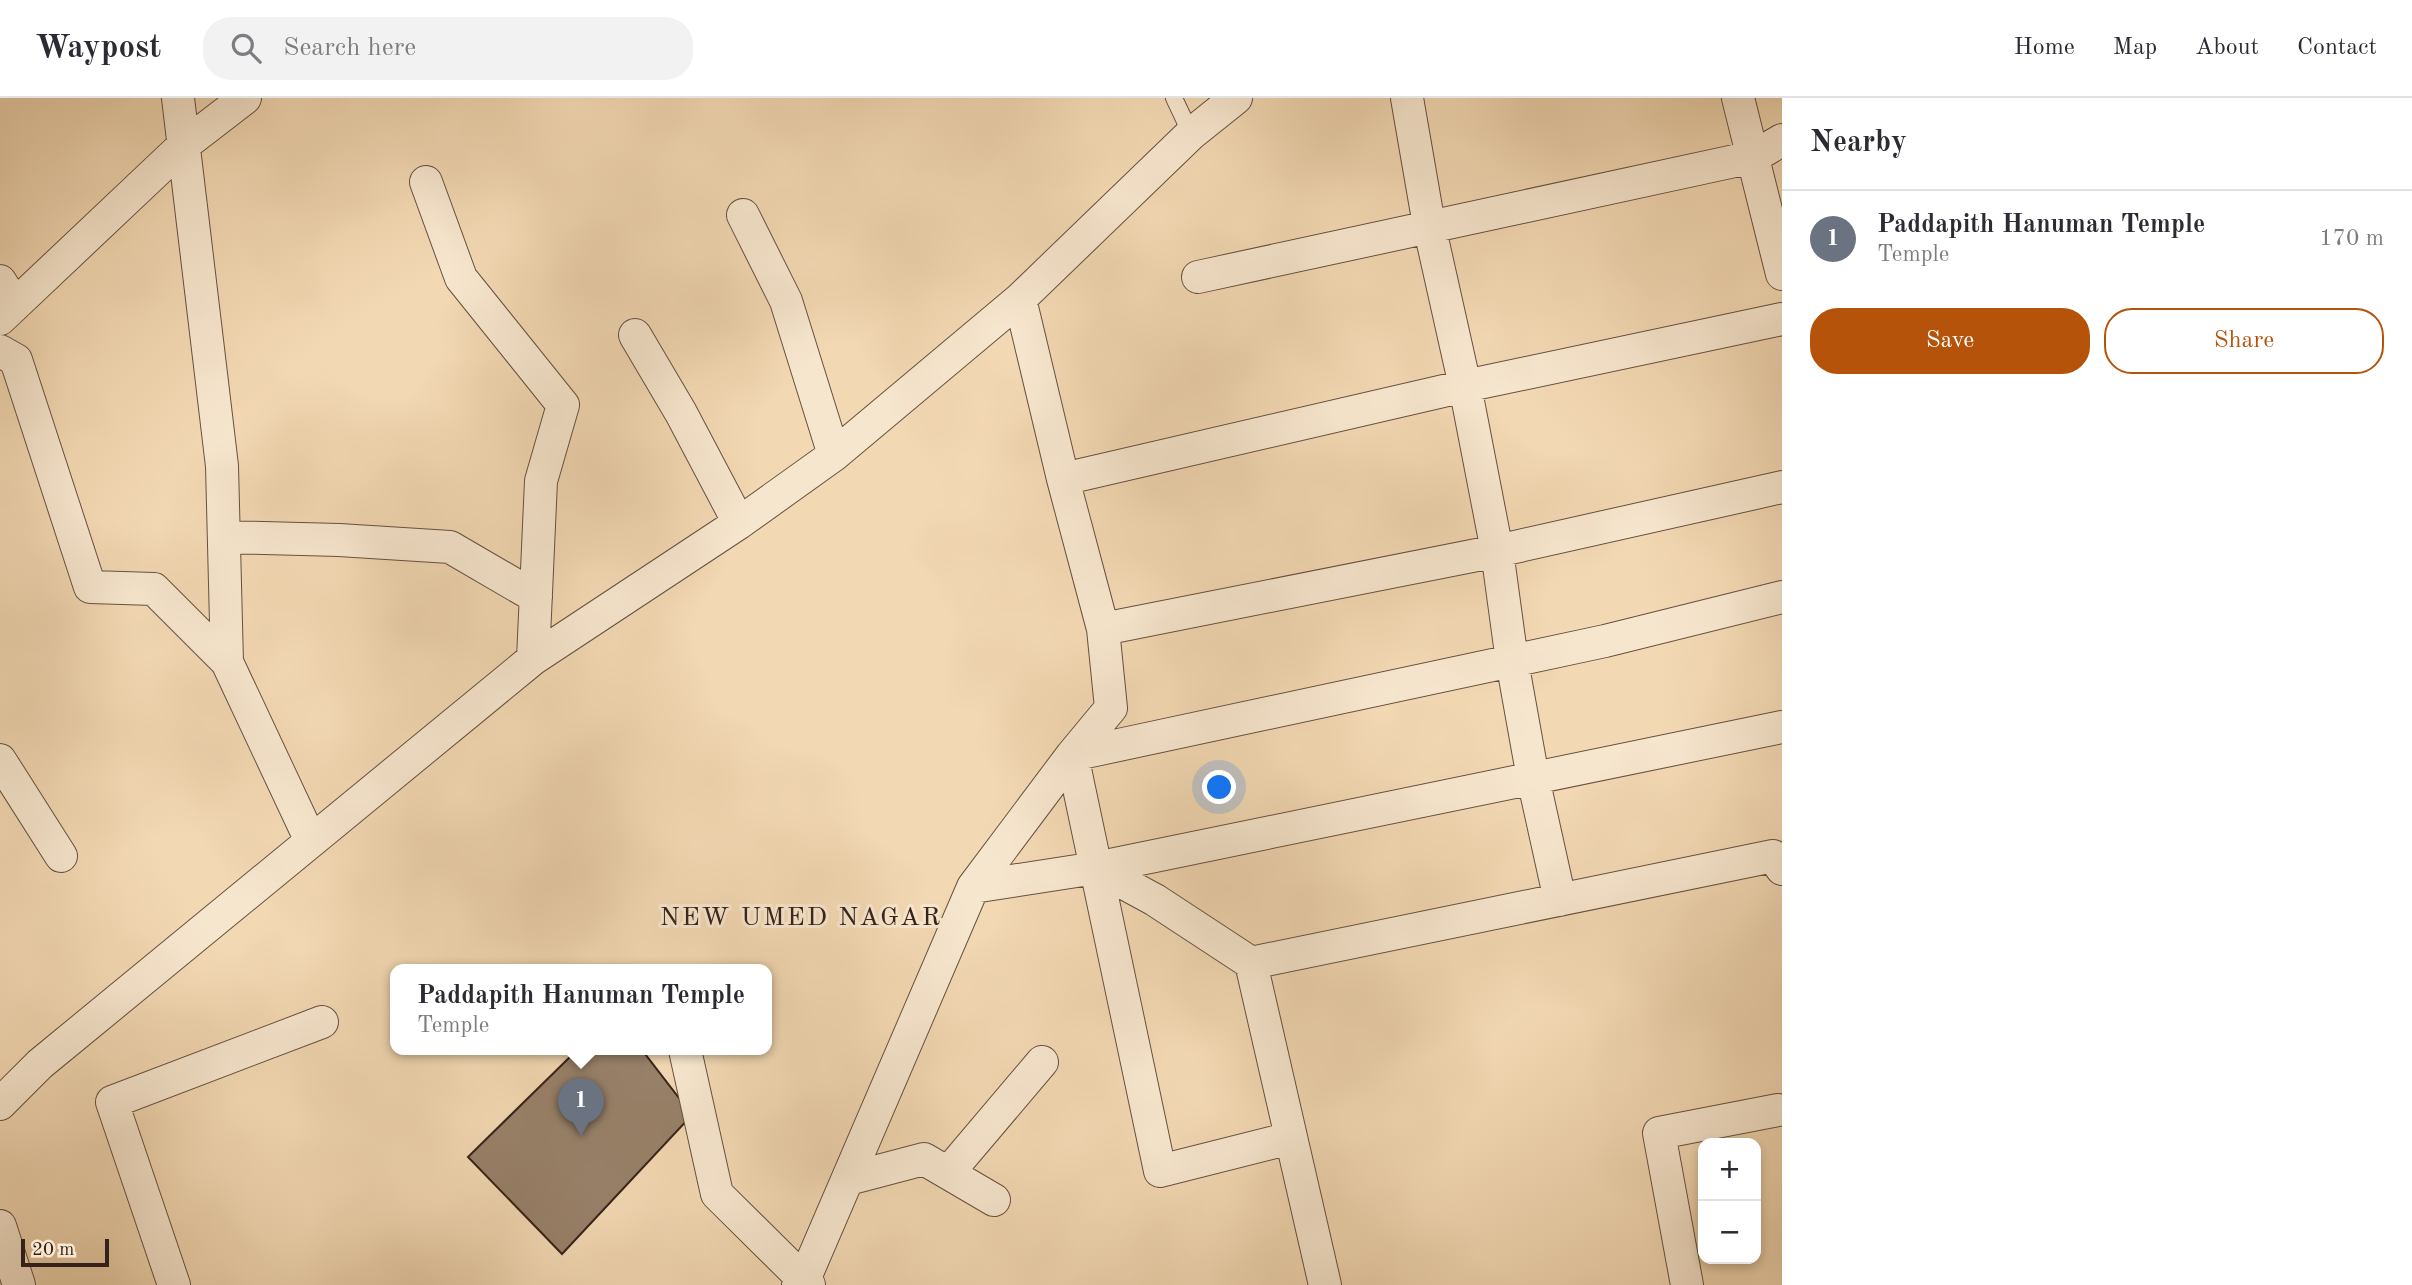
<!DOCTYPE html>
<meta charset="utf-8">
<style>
:root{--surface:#fff;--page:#f2f2f3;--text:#2b2b33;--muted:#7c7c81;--line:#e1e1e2;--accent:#b45309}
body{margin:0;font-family:"Old Standard TT",serif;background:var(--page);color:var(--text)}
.controls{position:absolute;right:21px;bottom:21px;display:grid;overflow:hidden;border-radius:14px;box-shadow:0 4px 10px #0003}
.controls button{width:63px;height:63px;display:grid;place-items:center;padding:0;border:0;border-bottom:2px solid var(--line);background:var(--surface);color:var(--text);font:35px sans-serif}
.scale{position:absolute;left:21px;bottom:18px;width:88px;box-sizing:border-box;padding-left:7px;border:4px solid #37221a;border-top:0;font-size:19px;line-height:24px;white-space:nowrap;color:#37221a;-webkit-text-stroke:5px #f7e6ce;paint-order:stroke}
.you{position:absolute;left:1220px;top:690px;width:24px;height:24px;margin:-18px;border:5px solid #fff;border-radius:50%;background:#1a73e8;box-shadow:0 0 0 10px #1a73e833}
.badge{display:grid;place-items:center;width:46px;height:46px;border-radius:50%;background:var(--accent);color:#fff;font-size:23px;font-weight:700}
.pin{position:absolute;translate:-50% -58px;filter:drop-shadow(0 2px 4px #0008)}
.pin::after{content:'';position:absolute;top:37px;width:24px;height:21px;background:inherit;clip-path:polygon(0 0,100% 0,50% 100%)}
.popup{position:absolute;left:390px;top:866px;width:382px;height:91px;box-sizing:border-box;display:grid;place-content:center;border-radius:14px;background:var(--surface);filter:drop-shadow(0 2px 5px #0005);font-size:23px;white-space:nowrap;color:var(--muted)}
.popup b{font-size:26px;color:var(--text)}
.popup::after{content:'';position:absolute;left:50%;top:100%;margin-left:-14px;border:14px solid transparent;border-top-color:var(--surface)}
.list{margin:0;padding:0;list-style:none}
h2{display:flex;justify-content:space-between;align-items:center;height:91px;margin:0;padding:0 28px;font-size:30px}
h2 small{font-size:23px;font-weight:400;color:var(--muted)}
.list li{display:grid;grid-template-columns:46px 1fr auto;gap:21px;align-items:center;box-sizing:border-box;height:98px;padding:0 28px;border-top:2px solid var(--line)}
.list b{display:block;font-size:26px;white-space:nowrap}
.list p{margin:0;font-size:23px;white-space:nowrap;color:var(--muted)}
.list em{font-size:23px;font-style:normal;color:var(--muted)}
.actions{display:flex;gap:14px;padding:21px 28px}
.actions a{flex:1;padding:16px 0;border:2px solid var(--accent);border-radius:28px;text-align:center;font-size:24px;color:var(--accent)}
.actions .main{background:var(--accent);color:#fff}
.icon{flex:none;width:38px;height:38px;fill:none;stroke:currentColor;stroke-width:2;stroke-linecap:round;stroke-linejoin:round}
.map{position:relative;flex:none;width:1782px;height:1187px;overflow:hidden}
header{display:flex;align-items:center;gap:42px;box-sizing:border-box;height:98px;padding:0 35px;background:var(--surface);border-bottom:2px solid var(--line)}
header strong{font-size:33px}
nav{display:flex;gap:38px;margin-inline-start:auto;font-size:24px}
.search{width:490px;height:63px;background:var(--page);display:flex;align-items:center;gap:18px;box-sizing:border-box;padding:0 24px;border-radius:28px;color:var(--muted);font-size:26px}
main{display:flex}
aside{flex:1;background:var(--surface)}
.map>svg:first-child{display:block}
</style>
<header>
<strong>Waypost</strong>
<div class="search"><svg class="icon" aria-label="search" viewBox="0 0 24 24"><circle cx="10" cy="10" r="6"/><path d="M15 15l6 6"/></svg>Search here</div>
<nav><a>Home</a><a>Map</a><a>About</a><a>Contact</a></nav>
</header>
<main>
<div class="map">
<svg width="1782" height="1187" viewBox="0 0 1782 1187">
<rect width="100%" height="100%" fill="#f2d8b3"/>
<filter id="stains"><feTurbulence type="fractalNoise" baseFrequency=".00286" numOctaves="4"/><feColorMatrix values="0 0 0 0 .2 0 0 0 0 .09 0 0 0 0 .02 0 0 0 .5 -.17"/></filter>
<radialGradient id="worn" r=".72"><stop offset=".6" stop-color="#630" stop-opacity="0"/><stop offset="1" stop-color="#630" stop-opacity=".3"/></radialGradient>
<!-- building -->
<path fill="#98816a" stroke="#37221a" stroke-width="2" d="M 577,952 L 642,952 L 692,1017 L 562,1156 L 468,1059 Z"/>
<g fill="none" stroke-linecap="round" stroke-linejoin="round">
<!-- service casing -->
<g stroke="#665040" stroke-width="18">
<path id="service" d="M 1174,0 L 1191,36"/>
</g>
<!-- minor casing -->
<g stroke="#665040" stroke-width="34">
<path id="minor" d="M 178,0 L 222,368 L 227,564 L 311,743
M 1407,0 L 1429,127 L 1465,288 L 1497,453 L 1512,563 L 1533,680 L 1560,802
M 1738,0 L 1782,176
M 426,84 L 461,180 L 563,307 L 541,383 L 533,561
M 743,117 L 786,203 L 834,357
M 1198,179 L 1753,59 L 1782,42
M 0,183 L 15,207
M 0,221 L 184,47 L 245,0
M 635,237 L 681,315 L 739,425
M 0,253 L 16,262 L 90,489 L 154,491 L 227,564
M 1063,381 L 1465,288 L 1782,221
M 224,439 L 339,442 L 450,449 L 536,499
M 1103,531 L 1497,453 L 1782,389
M 0,662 L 61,758
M 1096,770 L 1155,802 L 1251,865 L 1773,758 L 1782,771
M 973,789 L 1096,770 L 1782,629
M 1251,865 L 1325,1187
M 685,952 L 717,1096 L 809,1187
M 0,1006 L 40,966 L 533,561 L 739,425 L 834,357 L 1020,201 L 1191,36 L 1236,0
M 1291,1040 L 1160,1073 L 1072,657 L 1605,543 L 1782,499
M 948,1075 L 1042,964
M 848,1081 L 924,1061 L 994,1102
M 0,1128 L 19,1187
M 174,1187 L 112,1004 L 322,924
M 798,1187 L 804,1182 L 973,789 L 1072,657 L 1111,610 L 1103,531 L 1063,381 L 1020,201
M 1687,1187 L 1659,1035 L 1778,1012"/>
</g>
<!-- service -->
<use href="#service" stroke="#f7e6ce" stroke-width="16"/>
<!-- minor -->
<use href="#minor" stroke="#f7e6ce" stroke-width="32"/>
</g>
<g text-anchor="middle" stroke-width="6" stroke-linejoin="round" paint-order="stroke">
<!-- neighbourhood labels -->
<g font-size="26" letter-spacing="2" fill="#37221a" stroke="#f7e6ce">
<text x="801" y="827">NEW UMED NAGAR</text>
</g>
</g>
<rect width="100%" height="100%" filter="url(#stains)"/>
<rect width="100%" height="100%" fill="url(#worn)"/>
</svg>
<div class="controls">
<button>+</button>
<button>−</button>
</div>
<div class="scale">20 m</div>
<div class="you"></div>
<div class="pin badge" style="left:581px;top:1038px;background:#6b7280">1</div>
<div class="popup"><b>Paddapith Hanuman Temple</b>Temple</div>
</div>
<aside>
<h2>Nearby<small></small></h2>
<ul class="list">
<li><span class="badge" style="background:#6b7280">1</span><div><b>Paddapith Hanuman Temple</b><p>Temple</p></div><em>170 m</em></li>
</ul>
<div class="actions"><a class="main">Save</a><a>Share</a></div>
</aside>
</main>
